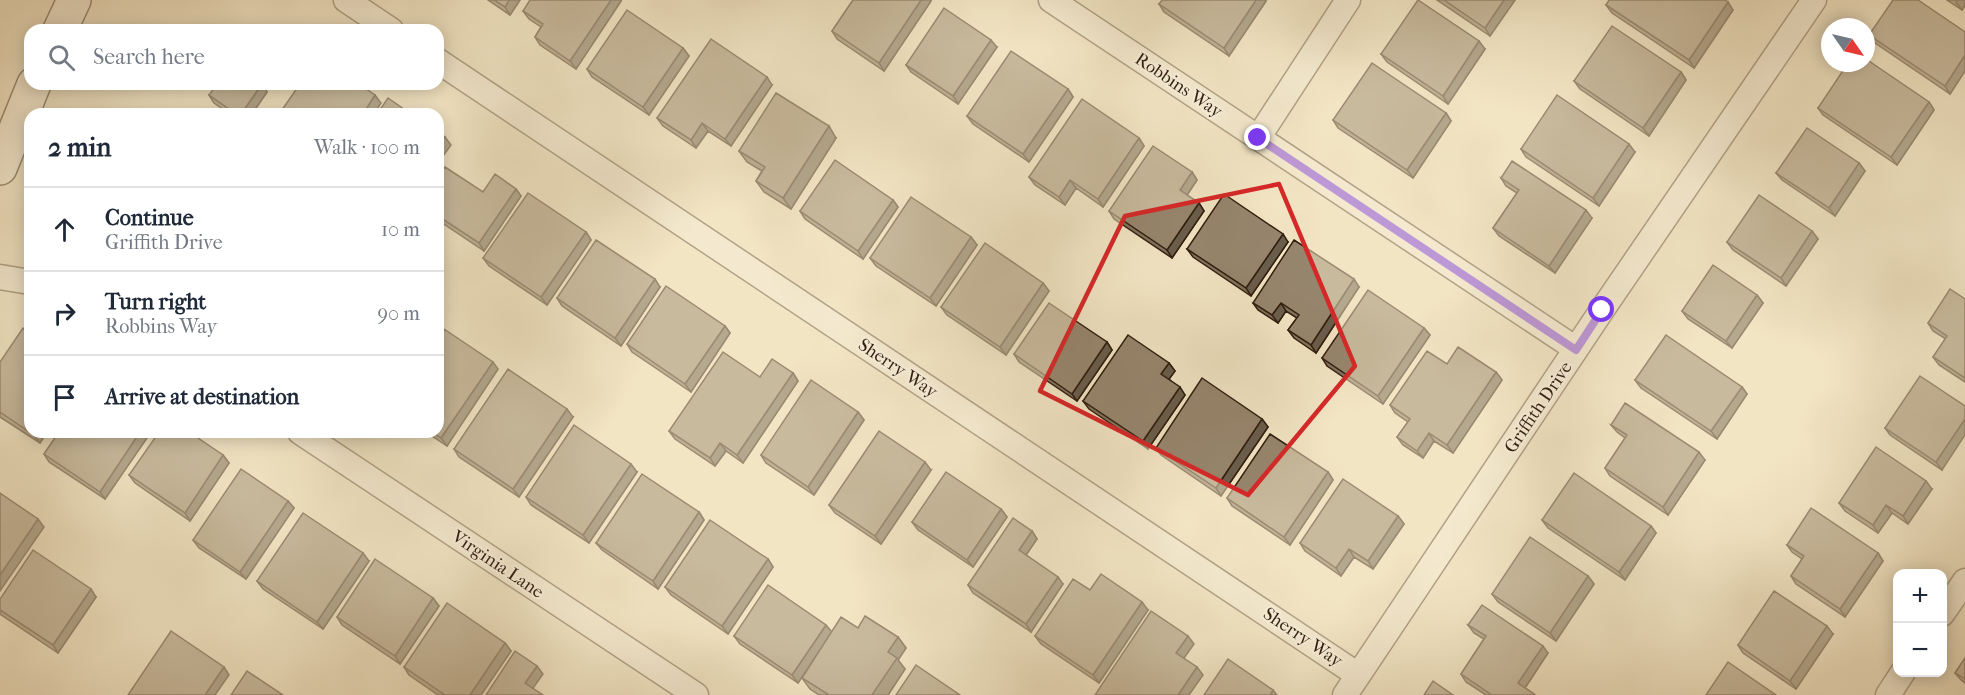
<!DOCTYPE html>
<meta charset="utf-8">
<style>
:root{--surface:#fff;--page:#f6f6f7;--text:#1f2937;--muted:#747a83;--line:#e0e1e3}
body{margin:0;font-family:"IM FELL French Canon",serif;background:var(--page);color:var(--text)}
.controls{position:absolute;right:18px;bottom:18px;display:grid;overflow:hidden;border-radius:12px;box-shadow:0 3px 15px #0003}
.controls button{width:54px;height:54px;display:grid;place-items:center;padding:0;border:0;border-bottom:2px solid var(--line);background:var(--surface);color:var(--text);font:30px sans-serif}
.compass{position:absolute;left:1821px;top:18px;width:54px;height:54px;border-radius:50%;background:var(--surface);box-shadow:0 3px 15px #0003;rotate:124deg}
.stop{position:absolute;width:18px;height:18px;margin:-14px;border:4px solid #7c3aed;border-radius:50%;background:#fff}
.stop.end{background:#7c3aed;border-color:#fff;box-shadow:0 2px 6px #0008}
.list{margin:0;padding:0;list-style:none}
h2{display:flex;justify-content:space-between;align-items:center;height:78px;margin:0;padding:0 24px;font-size:26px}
h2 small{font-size:20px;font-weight:400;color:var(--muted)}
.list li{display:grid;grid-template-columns:39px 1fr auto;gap:18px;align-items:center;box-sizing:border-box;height:84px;padding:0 24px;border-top:2px solid var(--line)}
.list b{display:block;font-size:22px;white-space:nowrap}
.list p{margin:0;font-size:20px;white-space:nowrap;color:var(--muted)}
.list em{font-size:20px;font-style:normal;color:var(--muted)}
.icon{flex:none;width:33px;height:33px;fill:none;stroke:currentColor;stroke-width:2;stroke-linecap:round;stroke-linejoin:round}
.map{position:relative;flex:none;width:1965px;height:695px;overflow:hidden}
.search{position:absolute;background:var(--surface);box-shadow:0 3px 15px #0003;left:24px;top:24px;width:420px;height:66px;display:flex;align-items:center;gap:15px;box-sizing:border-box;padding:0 21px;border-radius:18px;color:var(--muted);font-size:22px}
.panel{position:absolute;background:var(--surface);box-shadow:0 3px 15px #0003;left:24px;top:108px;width:420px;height:330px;border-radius:18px}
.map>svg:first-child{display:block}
</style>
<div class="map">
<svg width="1965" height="695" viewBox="0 0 1965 695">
<rect width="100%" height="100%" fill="#f2e5c4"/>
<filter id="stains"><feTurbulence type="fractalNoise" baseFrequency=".00333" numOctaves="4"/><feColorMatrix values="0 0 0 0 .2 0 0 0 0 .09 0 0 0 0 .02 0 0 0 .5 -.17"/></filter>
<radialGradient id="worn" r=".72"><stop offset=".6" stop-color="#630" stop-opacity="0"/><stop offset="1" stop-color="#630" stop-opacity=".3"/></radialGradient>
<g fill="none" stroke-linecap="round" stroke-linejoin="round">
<!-- street casing -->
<g stroke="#62503c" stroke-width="27">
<path id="street" d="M 346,0 L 391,30
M 1051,0 L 1576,349
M 438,61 L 1358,675
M 1258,138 L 1348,0
M 0,277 L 30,282
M 300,432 L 696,695
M 1942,614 L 1965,581
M 1345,695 L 1602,310 L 1814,0
M 1888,695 L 1903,672"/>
</g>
<!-- secondary casing -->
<g stroke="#321e0f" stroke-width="36">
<path id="secondary" d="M 60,30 L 74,0
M 0,168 L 34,84"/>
</g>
<!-- street -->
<use href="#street" stroke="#f7eed9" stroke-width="24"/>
<!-- secondary -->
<use href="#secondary" stroke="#f7eed9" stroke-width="33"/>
</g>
<!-- wall -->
<path fill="#81725e" stroke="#321e0f" stroke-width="1.5" d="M 488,0 L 520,0 L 510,15 Z
M 853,0 L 931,0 L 931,1 L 884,71 L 837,39 L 832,31 Z
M 1437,0 L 1515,0 L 1490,36 Z
M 1947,0 L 1965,0 L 1965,5 L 1962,10 Z
M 621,1 L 576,69 L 540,45 L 535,37 L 541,27 L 529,19 L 523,11 Z
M 1266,1 L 1229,56 L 1164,12 L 1159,4 Z
M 1606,5 L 1733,10 L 1694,68 L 1612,13 Z
M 1965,32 L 1965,71 L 1950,94 L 1875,43 L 1869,35 Z
M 997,47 L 958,104 L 911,72 L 906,65 Z
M 683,48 L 689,56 L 649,115 L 592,77 L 587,69 Z
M 1485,49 L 1448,104 L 1387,62 L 1381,54 Z
M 1681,72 L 1686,80 L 1649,136 L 1580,89 L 1574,81 Z
M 262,84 L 267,92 L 252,114 L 230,114 L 214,103 L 209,95 Z
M 772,85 L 731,146 L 708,131 L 696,148 L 663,126 L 657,118 Z
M 1068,89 L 1073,97 L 1029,162 L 973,124 L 967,116 Z
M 1929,102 L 1934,110 L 1897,165 L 1823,115 L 1818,108 Z
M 1446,113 L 1451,121 L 1413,178 L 1338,128 L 1333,120 Z
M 836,138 L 791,209 L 764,192 L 756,181 L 762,171 L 747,162 L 739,151 Z
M 1139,138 L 1144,146 L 1103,207 L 1076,188 L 1065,205 L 1035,185 L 1029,177 Z
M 1521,149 L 1635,152 L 1599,206 L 1526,157 Z
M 1859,163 L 1865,171 L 1835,216 L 1782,180 L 1776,173 Z
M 1192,172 L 1197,180 L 1187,195 L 1199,203 L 1204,211 L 1172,258 L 1114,219 L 1109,211 Z
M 438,177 L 483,192 L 516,189 L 521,196 L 484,251 L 438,220 Z
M 1501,178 L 1592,218 L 1555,273 L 1499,236 L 1493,228 L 1517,193 L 1506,186 Z
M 893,200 L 898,207 L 863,259 L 805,219 L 800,211 Z
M 1812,231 L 1818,239 L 1786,286 L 1733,250 L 1727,242 Z
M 586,232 L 591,240 L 547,305 L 489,266 L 483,258 Z
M 971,237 L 977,245 L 936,306 L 876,266 L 870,258 Z
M 1288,242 L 1251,296 L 1193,257 L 1187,249 Z
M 1043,283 L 1049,291 L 1006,355 L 947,315 L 941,307 Z
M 660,287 L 621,346 L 562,306 L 557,298 Z
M 1359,287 L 1316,353 L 1294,338 L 1288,330 L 1297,318 L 1286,311 L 1278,323 L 1258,310 L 1253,303 Z
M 1757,295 L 1763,303 L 1732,348 L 1688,319 L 1682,311 Z
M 1965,299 L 1965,382 L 1939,365 L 1933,357 L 1946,339 L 1933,331 L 1928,323 Z
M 725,326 L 730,333 L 691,392 L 632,352 L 627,344 Z
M 1424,328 L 1430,335 L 1383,404 L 1327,366 L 1322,358 Z
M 1107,342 L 1112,350 L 1077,401 L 1019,362 L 1014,354 Z
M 0,362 L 47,432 L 40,443 L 0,417 Z
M 1169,363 L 1175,371 L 1169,379 L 1185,395 L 1148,449 L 1089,409 L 1083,401 Z
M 1447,364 L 1496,372 L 1502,380 L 1453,453 L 1434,441 L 1423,458 L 1403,445 L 1397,437 L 1408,422 L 1395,413 L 1390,405 Z
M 498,369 L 447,446 L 426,432 L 438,432 Z
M 793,373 L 798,381 L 743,463 L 726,451 L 715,466 L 675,439 L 669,431 Z
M 1635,380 L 1742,387 L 1747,394 L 1717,439 L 1641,388 Z
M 1965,406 L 1942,470 L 1890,435 L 1885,428 Z
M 858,412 L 864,420 L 814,495 L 766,463 L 761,455 Z
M 573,417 L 519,497 L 459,457 L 454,449 Z
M 1262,419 L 1268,427 L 1221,496 L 1161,455 L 1156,448 Z
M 1611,425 L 1705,460 L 1668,515 L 1610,476 L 1605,468 L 1625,438 L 1617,432 Z
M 59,432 L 151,432 L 105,499 L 49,462 L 44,454 Z
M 223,455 L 229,463 L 190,521 L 135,483 L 129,475 Z
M 931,470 L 881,544 L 835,513 L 829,505 Z
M 637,472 L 589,543 L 531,505 L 526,497 Z
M 1328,472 L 1333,480 L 1290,545 L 1232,506 L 1227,498 Z
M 1932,489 L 1908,524 L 1892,513 L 1878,533 L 1845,511 L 1839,503 Z
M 288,501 L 294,508 L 246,579 L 199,548 L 193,540 Z
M 1001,509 L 1007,517 L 973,567 L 918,530 L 912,522 Z
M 699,512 L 704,520 L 658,589 L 602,550 L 596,543 Z
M 1398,516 L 1404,524 L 1373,569 L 1354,557 L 1341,576 L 1305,551 L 1300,543 Z
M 1542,520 L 1651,526 L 1656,533 L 1625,580 L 1548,528 Z
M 1032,531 L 1037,539 L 1026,555 L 1063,584 L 1031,632 L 973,593 L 968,585 Z
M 1787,545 L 1878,553 L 1883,561 L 1845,617 L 1796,584 L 1791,576 L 1802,559 L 1792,552 Z
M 768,559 L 773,567 L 728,634 L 671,595 L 665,587 Z
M 369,561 L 323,629 L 263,589 L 257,581 Z
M 1588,576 L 1594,584 L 1556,641 L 1498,602 L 1492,594 Z
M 96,597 L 58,653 L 0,614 L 0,599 Z
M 433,598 L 439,606 L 400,664 L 342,625 L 337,617 Z
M 1148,610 L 1099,683 L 1041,644 L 1035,636 Z
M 1468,625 L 1548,653 L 1525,688 L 1535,695 L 1486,695 L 1466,682 L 1461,674 L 1484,639 L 1474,633 Z
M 858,628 L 898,637 L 906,648 L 898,660 L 905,669 L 888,695 L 819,695 L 810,689 L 802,678 L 813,660 L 798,683 L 740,644 L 734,636 L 831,632 Z
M 1833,634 L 1796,689 L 1743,653 L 1738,645 Z
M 505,643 L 511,651 L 481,695 L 438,695 L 409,675 L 404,667 Z
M 1965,658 L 1965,683 L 1961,680 L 1955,673 Z"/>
<!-- shaded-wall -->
<path fill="#695d4c" stroke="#321e0f" stroke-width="1.5" d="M 509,0 L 520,0 L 510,15 L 505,7 Z
M 611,0 L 620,0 L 621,1 L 576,69 L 570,61 Z
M 921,0 L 931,0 L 931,1 L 884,71 L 879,63 Z
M 1256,0 L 1265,0 L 1266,1 L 1229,56 L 1224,48 Z
M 1504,0 L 1515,0 L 1490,36 L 1485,28 Z
M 1958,0 L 1965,0 L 1965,5 L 1962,10 L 1956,2 Z
M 1728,2 L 1733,10 L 1694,68 L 1689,60 Z
M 991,40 L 997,47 L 958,104 L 953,96 Z
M 1479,41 L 1485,49 L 1448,104 L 1443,96 Z
M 683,48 L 689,56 L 649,115 L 643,107 Z
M 1965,55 L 1965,71 L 1950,94 L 1945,86 Z
M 1681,72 L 1686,80 L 1649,136 L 1643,128 Z
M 767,77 L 772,85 L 731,146 L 725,139 Z
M 262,84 L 267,92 L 252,114 L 241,114 Z
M 1068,89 L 1073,97 L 1029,162 L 1023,154 Z
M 375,95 L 381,103 L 374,114 L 363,114 Z
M 1929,102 L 1934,110 L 1897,165 L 1891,157 Z
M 1446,113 L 1451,121 L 1413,178 L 1407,170 Z
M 702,123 L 708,131 L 696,148 L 691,140 Z
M 829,126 L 836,138 L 791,209 L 783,198 Z
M 445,137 L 451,145 L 438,163 L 438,147 Z
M 1139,138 L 1144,146 L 1103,207 L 1098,199 Z
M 1629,144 L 1635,152 L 1599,206 L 1593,198 Z
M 1859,163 L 1865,171 L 1835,216 L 1829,208 Z
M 1192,172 L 1197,180 L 1185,198 L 1180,190 Z
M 1070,180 L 1076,188 L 1065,205 L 1059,197 Z
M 516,189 L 521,196 L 484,251 L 479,243 Z
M 893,200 L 898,207 L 863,259 L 858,251 Z
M 1199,203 L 1204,211 L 1172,258 L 1167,250 Z
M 1586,210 L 1592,218 L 1555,273 L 1549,266 Z
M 1812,231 L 1818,239 L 1786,286 L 1781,278 Z
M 586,232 L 591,240 L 547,305 L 541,297 Z
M 1283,234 L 1288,242 L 1251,296 L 1246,288 Z
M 971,237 L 977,245 L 936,306 L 930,298 Z
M 655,279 L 660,287 L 621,346 L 615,338 Z
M 1354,279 L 1359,287 L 1316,353 L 1311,345 Z
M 1043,283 L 1049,291 L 1006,355 L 1000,347 Z
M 1757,295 L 1763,303 L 1732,348 L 1726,341 Z
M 1281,303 L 1286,311 L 1278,323 L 1272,315 Z
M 725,326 L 730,333 L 691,392 L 685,384 Z
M 1424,328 L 1430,335 L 1383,404 L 1378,396 Z
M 1107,342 L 1112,350 L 1077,401 L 1072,394 Z
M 493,362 L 498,369 L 447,446 L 441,438 Z
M 1169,363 L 1175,371 L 1167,382 L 1161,374 Z
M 1496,372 L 1502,380 L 1453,453 L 1447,445 Z
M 793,373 L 798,381 L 743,463 L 737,455 Z
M 1180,387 L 1185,395 L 1148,449 L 1143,441 Z
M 1742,387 L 1747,394 L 1717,439 L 1711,431 Z
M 567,409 L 573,417 L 519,497 L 513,489 Z
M 858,412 L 864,420 L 814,495 L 808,487 Z
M 1262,419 L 1268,427 L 1221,496 L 1216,488 Z
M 1965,419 L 1965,435 L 1942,470 L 1936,462 Z
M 36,432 L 47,432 L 40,443 L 34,435 Z
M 140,432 L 151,432 L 105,499 L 100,492 Z
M 1429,433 L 1434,441 L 1423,458 L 1417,451 Z
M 720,443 L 726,451 L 715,466 L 710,458 Z
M 1699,452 L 1705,460 L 1668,515 L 1663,507 Z
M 223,455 L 229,463 L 190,521 L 185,513 Z
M 925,462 L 931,470 L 881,544 L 875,536 Z
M 631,464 L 637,472 L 589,543 L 583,535 Z
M 1328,472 L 1333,480 L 1290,545 L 1284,537 Z
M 1926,481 L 1932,489 L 1908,524 L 1903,516 Z
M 288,501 L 294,508 L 246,579 L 240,572 Z
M 1886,505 L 1892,513 L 1878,533 L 1873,525 Z
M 1001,509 L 1007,517 L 973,567 L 967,560 Z
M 699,512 L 704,520 L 658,589 L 653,581 Z
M 1398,516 L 1404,524 L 1373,569 L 1368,561 Z
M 38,519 L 44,527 L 0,591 L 0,575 Z
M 1651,526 L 1656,533 L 1625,580 L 1619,572 Z
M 1032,531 L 1037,539 L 1024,558 L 1019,550 Z
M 1349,549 L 1354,557 L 1341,576 L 1336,568 Z
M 363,553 L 369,561 L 323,629 L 317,622 Z
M 1878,553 L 1883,561 L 1845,617 L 1840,609 Z
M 768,559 L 773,567 L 728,634 L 722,626 Z
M 1588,576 L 1594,584 L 1556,641 L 1550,633 Z
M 1058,577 L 1063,584 L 1031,632 L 1026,624 Z
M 91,589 L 96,597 L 58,653 L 53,645 Z
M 433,598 L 439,606 L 400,664 L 395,656 Z
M 1142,602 L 1148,610 L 1099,683 L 1093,675 Z
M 826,625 L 832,632 L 798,683 L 792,675 Z
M 1827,626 L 1833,634 L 1796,689 L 1790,681 Z
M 1188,636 L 1194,644 L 1182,661 L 1176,653 Z
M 898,637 L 906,648 L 898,660 L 905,669 L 888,695 L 872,695 L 888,652 Z
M 505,643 L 511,651 L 481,695 L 470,695 Z
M 1543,646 L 1548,653 L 1523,691 L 1518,683 Z
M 537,666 L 543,674 L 531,691 L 525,683 Z
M 224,667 L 229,675 L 215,695 L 205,695 Z
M 1197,667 L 1203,675 L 1189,695 L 1178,695 Z
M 1273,690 L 1277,695 L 1270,695 Z"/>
<!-- building -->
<path fill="#96856d" stroke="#321e0f" stroke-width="1.5" d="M 494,0 L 509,0 L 505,7 Z
M 530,0 L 611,0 L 570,61 L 535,37 L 543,24 L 523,11 Z
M 853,0 L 921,0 L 879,63 L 832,31 Z
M 1162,0 L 1256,0 L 1224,48 L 1159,4 Z
M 1418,0 L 1479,41 L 1443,96 L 1381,54 Z
M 1444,0 L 1504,0 L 1485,28 Z
M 1609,0 L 1725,0 L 1728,2 L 1689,60 L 1606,5 Z
M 1893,0 L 1918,0 L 1965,32 L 1965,55 L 1945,86 L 1869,35 Z
M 944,8 L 991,40 L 953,96 L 906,65 Z
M 627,10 L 683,48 L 643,107 L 587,69 Z
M 1612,26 L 1681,72 L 1643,128 L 1574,81 Z
M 711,39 L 767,77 L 725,139 L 702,123 L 691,140 L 657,118 Z
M 1011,51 L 1068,89 L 1023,154 L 967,116 Z
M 1866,59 L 1929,102 L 1891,157 L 1818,108 L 1848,63 L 1866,63 Z
M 1372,63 L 1446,113 L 1407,170 L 1333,120 Z
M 217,84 L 262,84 L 241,114 L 236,114 L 209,95 Z
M 300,84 L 359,84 L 375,95 L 363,114 L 279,114 Z
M 776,93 L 829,126 L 783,198 L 756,181 L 765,167 L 739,151 Z
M 1557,95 L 1629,144 L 1593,198 L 1521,149 Z
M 388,98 L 411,114 L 377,114 Z
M 1082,99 L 1139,138 L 1098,199 L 1070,180 L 1059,197 L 1029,177 Z
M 1807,128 L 1859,163 L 1829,208 L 1776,173 Z
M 438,132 L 445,137 L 438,147 Z
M 1153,146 L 1192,172 L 1180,190 L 1199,203 L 1167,250 L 1109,211 Z
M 835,160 L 893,200 L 858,251 L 800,211 Z
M 1512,161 L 1586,210 L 1549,266 L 1493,228 L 1519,190 L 1501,178 Z
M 445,167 L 483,192 L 495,174 L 516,189 L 479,243 L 438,216 L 438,177 Z
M 528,193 L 586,232 L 541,297 L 483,258 Z
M 1224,194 L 1283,234 L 1246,288 L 1187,249 Z
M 1759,195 L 1812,231 L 1781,278 L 1727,242 Z
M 911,197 L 971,237 L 930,298 L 870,258 Z
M 596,240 L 655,279 L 615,338 L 557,298 Z
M 1294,240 L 1354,279 L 1311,345 L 1288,330 L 1299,315 L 1281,303 L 1272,315 L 1253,303 Z
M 985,243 L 1043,283 L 1000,347 L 941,307 Z
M 1713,265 L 1757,295 L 1726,341 L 1682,311 Z
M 666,286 L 725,326 L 685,384 L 627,344 Z
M 1950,289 L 1965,299 L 1965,378 L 1933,357 L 1947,336 L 1928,323 Z
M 1368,290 L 1424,328 L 1378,396 L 1322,358 Z
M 1049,303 L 1107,342 L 1072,394 L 1014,354 Z
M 23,328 L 30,333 L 30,432 L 36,432 L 34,435 L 0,412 L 0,362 Z
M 444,329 L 493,362 L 441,438 L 432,432 L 438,432 L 438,339 Z
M 1128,335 L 1169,363 L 1161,374 L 1180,387 L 1143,441 L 1083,401 Z
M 1666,335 L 1742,387 L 1711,431 L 1635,380 Z
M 1458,347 L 1496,372 L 1447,445 L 1429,433 L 1417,451 L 1397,437 L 1410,419 L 1390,405 L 1427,351 L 1447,364 Z
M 723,352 L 760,377 L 772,359 L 793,373 L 737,455 L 720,443 L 710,458 L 669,431 Z
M 508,369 L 567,409 L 513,489 L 454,449 Z
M 1920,376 L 1965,406 L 1965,419 L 1936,462 L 1885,428 Z
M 1202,378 L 1262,419 L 1216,488 L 1156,448 Z
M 811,380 L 858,412 L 808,487 L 761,455 Z
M 1625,403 L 1699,452 L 1663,507 L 1605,468 L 1627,435 L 1611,425 Z
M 574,425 L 631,464 L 583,535 L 526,497 Z
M 879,431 L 925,462 L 875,536 L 829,505 Z
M 59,432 L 140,432 L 100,492 L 44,454 Z
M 159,432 L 189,432 L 223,455 L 185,513 L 129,475 Z
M 1270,434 L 1328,472 L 1284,537 L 1227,498 Z
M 1876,447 L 1926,481 L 1903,516 L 1886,505 L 1873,525 L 1839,503 Z
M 241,469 L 288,501 L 240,572 L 193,540 Z
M 946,472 L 1001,509 L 967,560 L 912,522 Z
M 1574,473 L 1651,526 L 1619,572 L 1542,520 Z
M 642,474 L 699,512 L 653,581 L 596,543 Z
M 1343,479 L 1398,516 L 1368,561 L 1349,549 L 1336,568 L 1300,543 Z
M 0,493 L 38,519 L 0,575 Z
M 1811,508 L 1878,553 L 1840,609 L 1791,576 L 1804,556 L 1787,545 Z
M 303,513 L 363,553 L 317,622 L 257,581 Z
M 1013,518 L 1032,531 L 1019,550 L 1058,577 L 1026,624 L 968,585 Z
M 710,520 L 768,559 L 722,626 L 665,587 Z
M 1530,537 L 1588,576 L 1550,633 L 1492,594 Z
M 33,550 L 91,589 L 53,645 L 0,610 L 0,599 Z
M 375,559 L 433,598 L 395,656 L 337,617 Z
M 1101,574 L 1142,602 L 1093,675 L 1035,636 L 1073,579 L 1090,590 Z
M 768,585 L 826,625 L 792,675 L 734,636 Z
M 1774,591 L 1827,626 L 1790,681 L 1738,645 Z
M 447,603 L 505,643 L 470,695 L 445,695 L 404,667 Z
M 1482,605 L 1543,646 L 1518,683 L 1534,694 L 1534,695 L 1492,695 L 1461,674 L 1486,636 L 1468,625 Z
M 1151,611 L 1188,636 L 1176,653 L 1197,667 L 1178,695 L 1095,695 Z
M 865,616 L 898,637 L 888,652 L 897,658 L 872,695 L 829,695 L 802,678 L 841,617 L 858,628 Z
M 171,631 L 224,667 L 205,695 L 128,695 Z
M 515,651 L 537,666 L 525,683 L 543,695 L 486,695 Z
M 1965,658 L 1965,679 L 1955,673 Z
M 1228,659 L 1273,690 L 1270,695 L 1204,695 Z
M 1728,662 L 1776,695 L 1706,695 Z
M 916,665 L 960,695 L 896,695 Z
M 247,671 L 283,695 L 231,695 Z
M 1433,681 L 1453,695 L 1424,695 Z"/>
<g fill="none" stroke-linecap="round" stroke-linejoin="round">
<!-- route -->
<path stroke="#7c3aed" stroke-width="8" d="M 1258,138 L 1576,350 L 1602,310"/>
</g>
<!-- marked area -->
<path d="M0 0H1965V695H0ZM 1279,184 L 1355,366 L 1248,495 L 1040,391 L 1125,216 Z" fill="#f2e5c4" fill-opacity=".55" fill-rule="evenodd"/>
<path fill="none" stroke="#d62828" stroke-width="4.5" stroke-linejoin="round" d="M 1279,184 L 1355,366 L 1248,495 L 1040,391 L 1125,216 Z"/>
<g text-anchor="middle" stroke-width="4.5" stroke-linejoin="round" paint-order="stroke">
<!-- street labels -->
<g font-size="18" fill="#321e0f" stroke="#f7eed9">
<text transform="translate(1179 85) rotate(34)" y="6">Robbins Way</text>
<text transform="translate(898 368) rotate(34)" y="6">Sherry Way</text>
<text transform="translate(1538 407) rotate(-56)" y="6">Griffith Drive</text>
<text transform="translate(498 564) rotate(34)" y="6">Virginia Lane</text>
<text transform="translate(1303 637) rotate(34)" y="6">Sherry Way</text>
</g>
</g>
<rect width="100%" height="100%" filter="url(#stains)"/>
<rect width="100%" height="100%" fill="url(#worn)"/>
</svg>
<div class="controls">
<button>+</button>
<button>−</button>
</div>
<svg class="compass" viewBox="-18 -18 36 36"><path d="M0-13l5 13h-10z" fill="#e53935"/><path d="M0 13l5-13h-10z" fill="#747a83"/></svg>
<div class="stop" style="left:1602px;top:310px"></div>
<div class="stop end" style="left:1258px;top:138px"></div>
<div class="search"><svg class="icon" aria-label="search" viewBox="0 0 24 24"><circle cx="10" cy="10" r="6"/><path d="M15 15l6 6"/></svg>Search here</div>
<section class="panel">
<h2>2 min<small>Walk · 100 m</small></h2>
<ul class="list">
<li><svg class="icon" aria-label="ahead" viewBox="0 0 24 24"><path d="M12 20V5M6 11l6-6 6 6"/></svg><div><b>Continue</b><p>Griffith Drive</p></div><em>10 m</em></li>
<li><svg class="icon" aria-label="right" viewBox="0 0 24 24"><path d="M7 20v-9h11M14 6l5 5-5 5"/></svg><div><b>Turn right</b><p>Robbins Way</p></div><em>90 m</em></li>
<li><svg class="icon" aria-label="arrive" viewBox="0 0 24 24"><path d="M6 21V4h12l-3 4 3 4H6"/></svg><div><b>Arrive at destination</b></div></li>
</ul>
</section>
</div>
